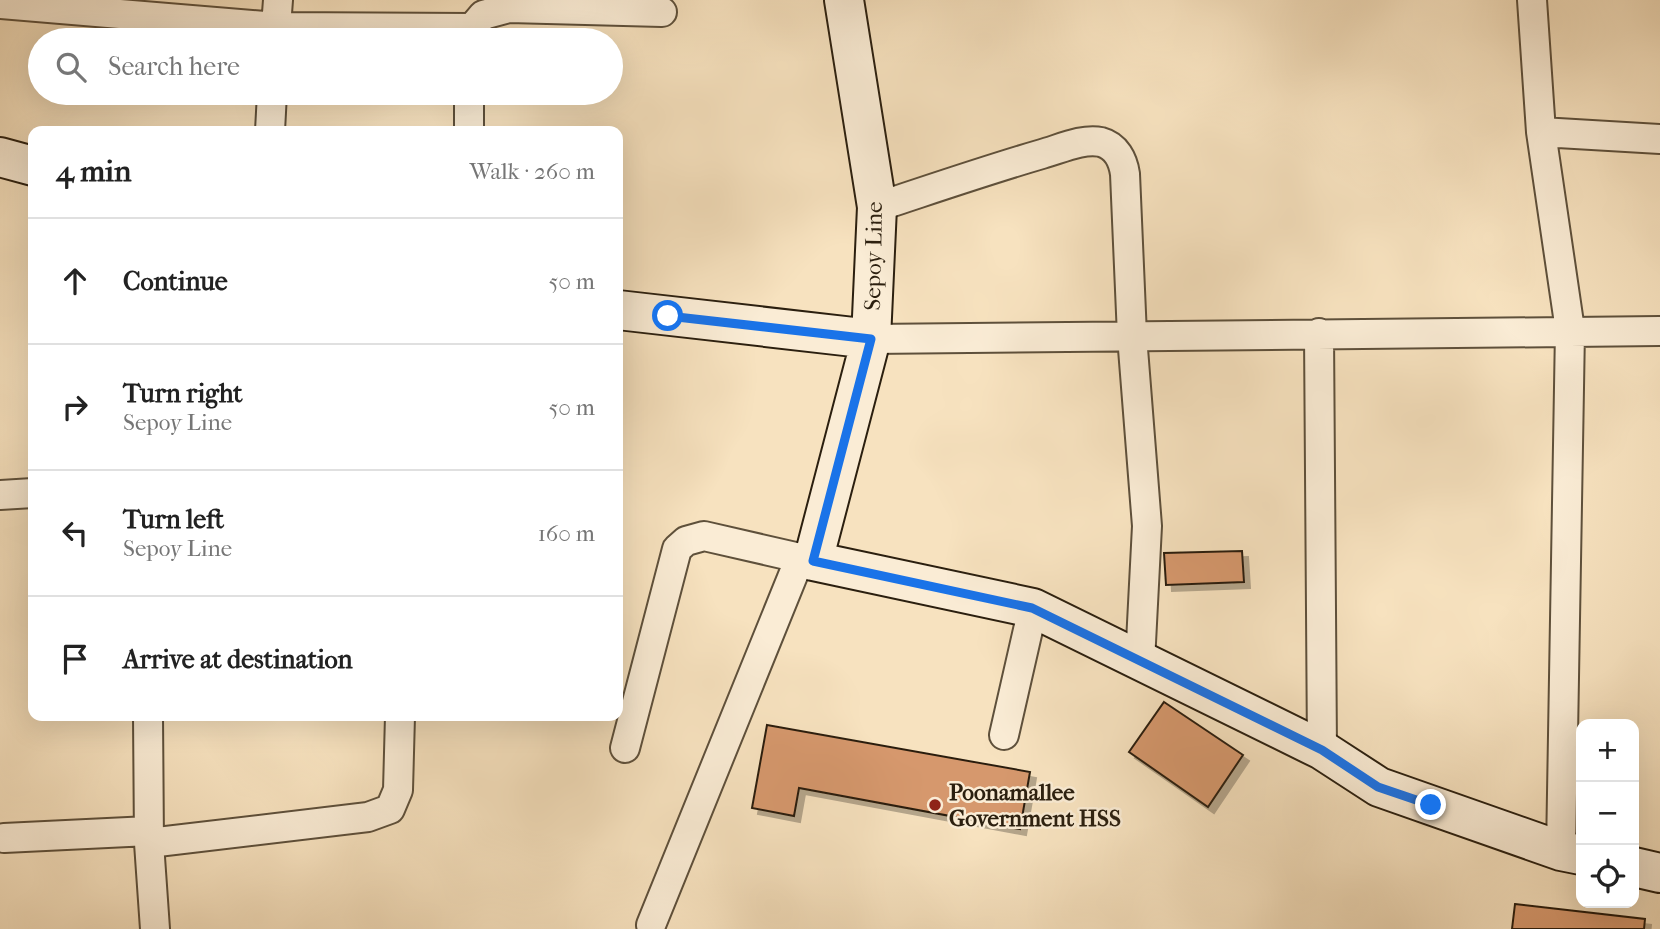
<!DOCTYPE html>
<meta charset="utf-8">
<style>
:root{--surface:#fff;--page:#f6f6f6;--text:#222;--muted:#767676;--line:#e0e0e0}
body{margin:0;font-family:"IM FELL French Canon",serif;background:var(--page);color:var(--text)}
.controls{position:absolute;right:21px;bottom:21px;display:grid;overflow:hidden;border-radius:14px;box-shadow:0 7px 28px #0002}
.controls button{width:63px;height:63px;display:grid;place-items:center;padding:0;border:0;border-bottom:2px solid var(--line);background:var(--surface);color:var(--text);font:35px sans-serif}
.stop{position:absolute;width:21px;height:21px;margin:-16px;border:5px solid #1a73e8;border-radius:50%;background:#fff}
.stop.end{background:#1a73e8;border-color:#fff;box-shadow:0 2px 7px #0008}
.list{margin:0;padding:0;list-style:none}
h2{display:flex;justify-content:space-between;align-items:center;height:91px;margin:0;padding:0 28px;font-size:30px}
h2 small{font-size:23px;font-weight:400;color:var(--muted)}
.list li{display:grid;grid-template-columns:46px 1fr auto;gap:21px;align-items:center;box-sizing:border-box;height:126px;padding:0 28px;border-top:2px solid var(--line)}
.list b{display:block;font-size:26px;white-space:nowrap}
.list p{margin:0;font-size:23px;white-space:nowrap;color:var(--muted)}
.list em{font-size:23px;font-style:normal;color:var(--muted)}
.icon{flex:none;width:38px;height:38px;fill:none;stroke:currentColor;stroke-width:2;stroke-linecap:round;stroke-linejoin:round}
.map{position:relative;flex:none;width:1660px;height:929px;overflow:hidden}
.search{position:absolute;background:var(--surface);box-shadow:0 7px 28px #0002;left:28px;top:28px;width:595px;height:77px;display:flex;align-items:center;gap:18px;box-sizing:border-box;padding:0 24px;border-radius:38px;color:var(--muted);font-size:26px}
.panel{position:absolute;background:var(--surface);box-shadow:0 7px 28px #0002;left:28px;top:126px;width:595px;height:595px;border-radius:14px}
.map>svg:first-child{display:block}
</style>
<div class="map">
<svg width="1660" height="929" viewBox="0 0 1660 929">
<defs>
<filter id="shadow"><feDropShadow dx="6" dy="6" stdDeviation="0" flood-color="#0004"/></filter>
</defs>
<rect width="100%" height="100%" fill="#f7e2bf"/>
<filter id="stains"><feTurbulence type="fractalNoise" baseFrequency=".00286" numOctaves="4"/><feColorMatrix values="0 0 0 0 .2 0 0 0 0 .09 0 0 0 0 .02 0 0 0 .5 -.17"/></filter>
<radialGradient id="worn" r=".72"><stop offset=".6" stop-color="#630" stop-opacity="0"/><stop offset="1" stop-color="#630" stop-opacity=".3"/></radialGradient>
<!-- building -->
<path fill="#d6986d" stroke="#2b1f0f" stroke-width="2" filter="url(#shadow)" d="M 1242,551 L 1244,582 L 1166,585 L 1164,553 Z
M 1164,702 L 1243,755 L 1208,807 L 1129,752 Z
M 767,725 L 1030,772 L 1020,829 L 799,788 L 794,816 L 752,808 Z
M 1515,904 L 1645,919 L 1644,929 L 1512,929 Z"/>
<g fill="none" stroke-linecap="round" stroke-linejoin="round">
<!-- street casing -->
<g stroke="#5e503b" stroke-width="32">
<path id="street" d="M 1532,0 L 1541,132 L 1570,330 L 1561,851
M 0,4 L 276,27 L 472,28
M 275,40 L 278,0
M 469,40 L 472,28 L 483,15 L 509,8 L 662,12
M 469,93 L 469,131
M 270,131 L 272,93
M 1541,132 L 1660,139
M 877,207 C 932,189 987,170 1042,154 C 1060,149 1083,138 1101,142 C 1116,146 1123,160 1125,174 L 1132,336 L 1147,526 L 1140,662
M 1319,333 L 1322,750
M 871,339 L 1660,331
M 0,495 L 33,493
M 148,716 L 149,843 L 155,929
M 1004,735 L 1033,608
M 625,748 L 677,549 L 686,541 L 704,536 L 813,561
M 4,838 L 149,831
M 149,843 L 368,817 L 390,809 L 398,790 L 400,716
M 651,925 L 800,558"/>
</g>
<!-- secondary casing -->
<g stroke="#2b1f0f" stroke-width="42">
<path id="secondary" d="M 844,0 L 877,207 L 871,339 L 813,561 L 1033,608 L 1322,750 L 1379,787 L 1561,851 L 1581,855
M 0,157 L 33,166
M 618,310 L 871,339
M 1634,867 L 1660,873"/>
</g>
<!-- street -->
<use href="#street" stroke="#faecd5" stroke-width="28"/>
<!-- secondary -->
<use href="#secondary" stroke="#faecd5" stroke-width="38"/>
</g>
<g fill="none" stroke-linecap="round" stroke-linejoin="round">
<!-- route -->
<path stroke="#1a73e8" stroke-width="9" d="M 668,316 L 871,339 L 813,561 L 1032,608 L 1322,750 L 1378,787 L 1431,805"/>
</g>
<!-- markers -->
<circle fill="#8f2418" stroke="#faecd5" stroke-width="2.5" cx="935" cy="805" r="7"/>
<g text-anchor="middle" stroke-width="5" stroke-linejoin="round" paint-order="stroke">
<!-- street labels -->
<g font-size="23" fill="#2b1f0f" stroke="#faecd5">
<text transform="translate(873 256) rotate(-89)" y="8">Sepoy Line</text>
</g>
<!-- poi labels -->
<g font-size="23" font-weight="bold" fill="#2b1f0f" stroke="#faecd5" text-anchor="start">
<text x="949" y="800">Poonamallee<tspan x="949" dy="26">Government HSS</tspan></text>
</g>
</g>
<rect width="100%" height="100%" filter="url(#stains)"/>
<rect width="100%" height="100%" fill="url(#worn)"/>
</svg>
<div class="controls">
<button>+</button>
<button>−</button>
<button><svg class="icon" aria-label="locate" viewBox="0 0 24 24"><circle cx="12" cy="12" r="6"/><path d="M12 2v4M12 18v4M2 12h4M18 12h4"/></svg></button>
</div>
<div class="stop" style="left:668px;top:316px"></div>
<div class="stop end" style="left:1431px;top:805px"></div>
<div class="search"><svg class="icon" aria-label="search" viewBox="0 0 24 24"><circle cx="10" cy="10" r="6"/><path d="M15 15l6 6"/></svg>Search here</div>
<section class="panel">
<h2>4 min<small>Walk · 260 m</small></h2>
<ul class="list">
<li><svg class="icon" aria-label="ahead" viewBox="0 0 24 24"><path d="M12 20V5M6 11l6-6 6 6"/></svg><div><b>Continue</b></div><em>50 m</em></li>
<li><svg class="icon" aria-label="right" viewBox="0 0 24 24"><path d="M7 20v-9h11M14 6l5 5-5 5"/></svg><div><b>Turn right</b><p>Sepoy Line</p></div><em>50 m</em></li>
<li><svg class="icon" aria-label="left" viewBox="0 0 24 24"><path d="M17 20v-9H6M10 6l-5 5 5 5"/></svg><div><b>Turn left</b><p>Sepoy Line</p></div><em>160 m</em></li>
<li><svg class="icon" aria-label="arrive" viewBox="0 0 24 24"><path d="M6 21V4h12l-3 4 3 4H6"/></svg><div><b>Arrive at destination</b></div></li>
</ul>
</section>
</div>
